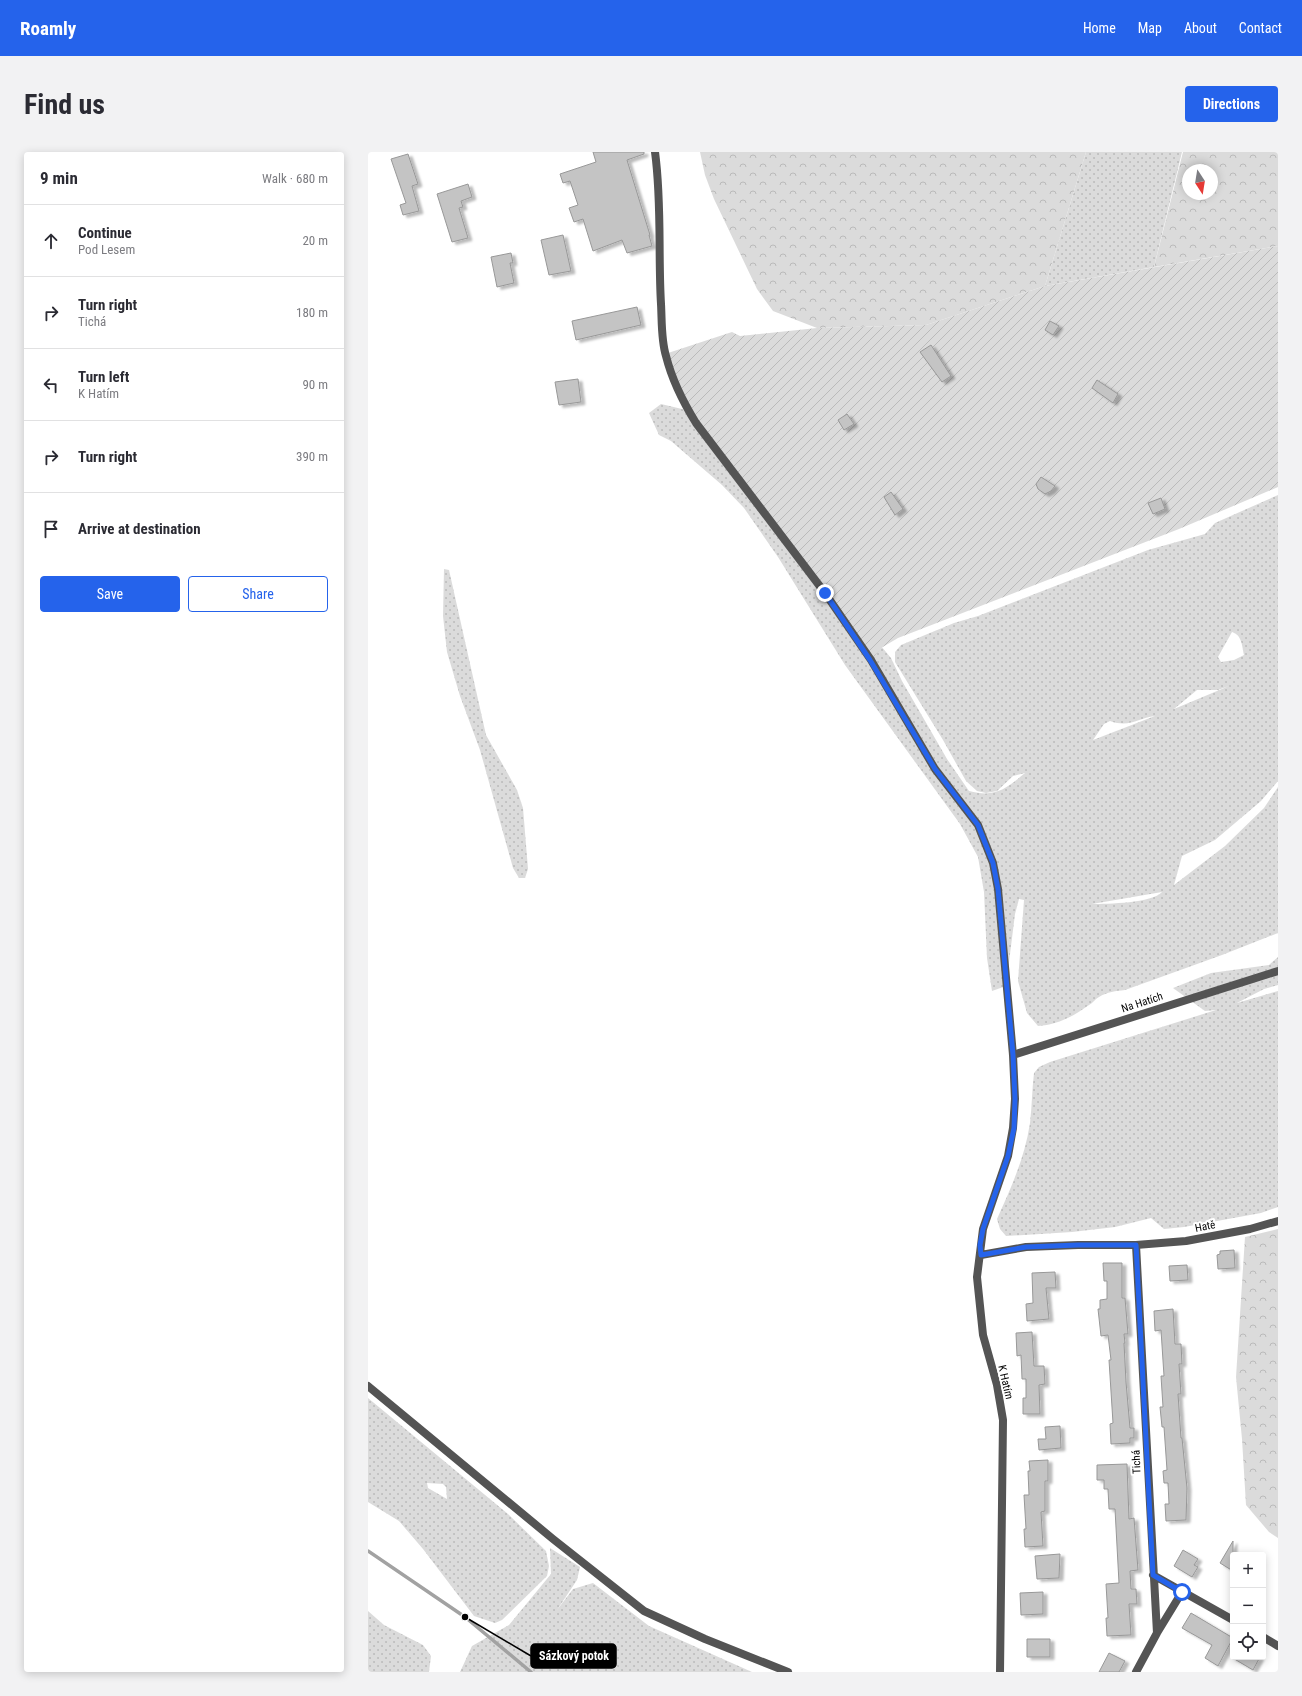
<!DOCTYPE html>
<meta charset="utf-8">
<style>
:root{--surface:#fff;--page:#f2f2f3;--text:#2b2b33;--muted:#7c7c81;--line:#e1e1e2;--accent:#2563eb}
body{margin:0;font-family:"Roboto Condensed",sans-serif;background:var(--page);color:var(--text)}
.controls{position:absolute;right:12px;bottom:12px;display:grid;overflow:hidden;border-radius:4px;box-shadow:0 2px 10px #0003}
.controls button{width:36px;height:36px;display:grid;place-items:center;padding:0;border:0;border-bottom:1px solid var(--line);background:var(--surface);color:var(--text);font:20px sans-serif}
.compass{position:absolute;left:814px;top:12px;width:36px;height:36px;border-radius:50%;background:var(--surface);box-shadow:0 2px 10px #0003;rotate:168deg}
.stop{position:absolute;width:12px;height:12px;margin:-9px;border:3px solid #2563eb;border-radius:50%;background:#fff}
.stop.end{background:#2563eb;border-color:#fff;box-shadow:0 1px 4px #0008}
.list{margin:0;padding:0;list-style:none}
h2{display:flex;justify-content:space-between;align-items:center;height:52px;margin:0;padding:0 16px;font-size:17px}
h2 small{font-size:13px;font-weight:400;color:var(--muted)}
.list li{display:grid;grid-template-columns:26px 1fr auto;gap:12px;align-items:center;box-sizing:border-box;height:72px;padding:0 16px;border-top:1px solid var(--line)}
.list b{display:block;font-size:15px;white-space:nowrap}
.list p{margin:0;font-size:13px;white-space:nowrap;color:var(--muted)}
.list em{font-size:13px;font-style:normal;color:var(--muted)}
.actions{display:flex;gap:8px;padding:12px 16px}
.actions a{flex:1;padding:9px 0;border:1px solid var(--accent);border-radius:4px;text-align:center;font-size:14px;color:var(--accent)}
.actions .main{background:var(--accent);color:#fff}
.icon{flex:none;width:22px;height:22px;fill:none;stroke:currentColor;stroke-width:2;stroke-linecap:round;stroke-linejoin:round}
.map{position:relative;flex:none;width:910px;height:1520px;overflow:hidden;border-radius:4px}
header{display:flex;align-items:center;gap:24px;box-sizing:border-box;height:56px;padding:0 20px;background:var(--accent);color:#fff}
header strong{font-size:19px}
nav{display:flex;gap:22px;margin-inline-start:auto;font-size:14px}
.intro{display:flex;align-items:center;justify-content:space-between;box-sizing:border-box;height:96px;padding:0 24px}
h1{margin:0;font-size:28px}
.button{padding:10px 18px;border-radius:4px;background:var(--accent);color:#fff;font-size:14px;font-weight:700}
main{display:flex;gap:24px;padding:0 24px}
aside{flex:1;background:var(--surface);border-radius:4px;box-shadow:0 2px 10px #0003}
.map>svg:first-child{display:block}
</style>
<header>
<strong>Roamly</strong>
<nav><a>Home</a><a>Map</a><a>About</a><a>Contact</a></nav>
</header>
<div class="intro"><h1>Find us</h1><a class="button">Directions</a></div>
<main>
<aside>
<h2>9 min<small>Walk · 680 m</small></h2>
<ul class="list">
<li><svg class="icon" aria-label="ahead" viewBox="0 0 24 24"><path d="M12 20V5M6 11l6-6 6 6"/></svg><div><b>Continue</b><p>Pod Lesem</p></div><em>20 m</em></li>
<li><svg class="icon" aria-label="right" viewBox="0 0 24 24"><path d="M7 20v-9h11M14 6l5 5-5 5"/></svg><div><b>Turn right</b><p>Tichá</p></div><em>180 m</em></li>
<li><svg class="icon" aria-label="left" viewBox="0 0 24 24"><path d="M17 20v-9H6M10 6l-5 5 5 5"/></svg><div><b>Turn left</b><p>K Hatím</p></div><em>90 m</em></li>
<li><svg class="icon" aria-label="right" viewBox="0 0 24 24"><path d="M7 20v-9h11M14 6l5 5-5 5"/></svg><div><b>Turn right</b></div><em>390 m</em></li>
<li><svg class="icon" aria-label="arrive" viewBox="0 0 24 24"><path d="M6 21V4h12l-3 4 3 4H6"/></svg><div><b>Arrive at destination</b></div></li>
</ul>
<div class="actions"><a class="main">Save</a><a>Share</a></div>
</aside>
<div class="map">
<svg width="910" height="1520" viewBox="0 0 910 1520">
<defs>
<pattern id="grass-dots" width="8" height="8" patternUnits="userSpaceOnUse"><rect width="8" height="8" fill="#dbdbdb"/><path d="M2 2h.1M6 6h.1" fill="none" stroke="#bababa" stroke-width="1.8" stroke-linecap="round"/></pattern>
<pattern id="forest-crowns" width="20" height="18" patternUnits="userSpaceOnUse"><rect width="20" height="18" fill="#dbdbdb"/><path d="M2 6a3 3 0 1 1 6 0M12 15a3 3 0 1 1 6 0" fill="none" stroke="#bababa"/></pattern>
<pattern id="garden-furrows" width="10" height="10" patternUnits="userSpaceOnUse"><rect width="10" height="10" fill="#dbdbdb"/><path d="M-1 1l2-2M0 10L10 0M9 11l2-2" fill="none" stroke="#bababa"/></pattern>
<filter id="shadow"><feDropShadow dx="4" dy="2.5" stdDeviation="1" flood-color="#0004"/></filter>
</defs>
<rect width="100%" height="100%" fill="#fff"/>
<!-- grass -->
<path fill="url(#grass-dots)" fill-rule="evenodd" d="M 718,0 L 814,0 L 786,115 L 677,134 Z
M 293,252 L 339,263 L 467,439 L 523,506 L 534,529 L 579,607 L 601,639 C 627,646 638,637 657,621 L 645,624 L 629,639 L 618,641 L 609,639 L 598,629 L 575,588 L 527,510 L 527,500 L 533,493 L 586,471 L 610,464 L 780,398 L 837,382 L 847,371 L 910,343 L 910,629 L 893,649 L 847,688 L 814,704 L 806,733 L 857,694 L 896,656 L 910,635 L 910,781 L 854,803 L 757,838 C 748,839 739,840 731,845 C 727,847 725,851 721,853 C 706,864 689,873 670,874 L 659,861 L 650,829 L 656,748 L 651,747 L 647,762 L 638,834 L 624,839 L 619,806 L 616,740 L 610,705 L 592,672 L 477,513 L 410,405 L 376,356 L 354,333 L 303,289 L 291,283 L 281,261 ZM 864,480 C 874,483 874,494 876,503 L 866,508 L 853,510 L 850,505 ZM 861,534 L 806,557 L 829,538 L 850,538 ZM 787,564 L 725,588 L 736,572 L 742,569 C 762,576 770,566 787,564 ZM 794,740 C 784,751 740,752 724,752 Z
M 76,417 L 81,418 L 118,583 L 149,638 L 155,656 L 160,717 L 157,726 L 151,726 L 145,716 L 112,598 L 92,544 L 79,500 L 75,464 Z
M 910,805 L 910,833 L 896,837 L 869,851 L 910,839 L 910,1055 L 893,1061 L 816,1075 L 796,1077 L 783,1066 L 747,1075 L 704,1080 L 638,1084 L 632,1077 L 629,1067 C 643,1036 657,1005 662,971 C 664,954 664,937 666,921 L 671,915 L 682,910 L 848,858 L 837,859 L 805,836 L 843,821 L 901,813 Z
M 0,1246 L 140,1362 L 178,1399 L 181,1414 L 179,1424 L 134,1468 L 127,1471 L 106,1464 L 55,1397 L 31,1369 L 0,1350 ZM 59,1331 L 75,1332 L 78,1335 L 79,1347 L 60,1336 Z
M 182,1396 L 212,1415 L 209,1428 L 189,1458 L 205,1437 L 225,1431 L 281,1474 L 384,1520 L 92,1520 L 104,1494 L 141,1473 L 183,1422 Z
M 0,1459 L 16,1473 L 55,1493 L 63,1504 L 61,1520 L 0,1520 Z"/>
<!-- forest -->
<path fill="url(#forest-crowns)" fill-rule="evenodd" d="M 332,0 L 718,0 L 677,134 L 558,173 L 449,176 L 405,159 L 389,137 L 346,47 L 337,23 Z
M 815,0 L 910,0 L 910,94 L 786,115 ZM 820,18 L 844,18 L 844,42 L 820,42 Z
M 910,1077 L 910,1386 L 901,1380 L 878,1353 L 874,1287 L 868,1225 L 877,1085 Z"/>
<!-- garden -->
<path fill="url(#garden-furrows)" d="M 910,94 L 910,335 L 811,377 L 530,486 L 513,496 L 503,508 L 328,271 L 297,202 L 364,180 L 372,184 L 449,176 L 558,173 L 677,134 Z"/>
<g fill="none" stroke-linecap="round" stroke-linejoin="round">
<!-- stream -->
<path stroke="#a2a2a2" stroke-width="3.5" d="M 0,1399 L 97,1465 L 163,1520"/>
</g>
<!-- building -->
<path fill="#c4c4c4" stroke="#989898" filter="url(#shadow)" d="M 225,0 L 276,0 L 276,2 L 259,8 L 282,83 L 281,83 L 284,94 L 259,101 L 254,88 L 225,99 L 215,67 L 206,70 L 201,56 L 210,53 L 202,29 L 195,31 L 192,22 L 228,10 Z
M 40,2 L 50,32 L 44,34 L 51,59 L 35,63 L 32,53 L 38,51 L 23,7 Z
M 100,32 L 104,45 L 93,49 L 95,55 L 91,56 L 100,86 L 84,90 L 69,42 Z
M 195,83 L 203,119 L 181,123 L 173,88 Z
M 143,101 L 145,111 L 142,111 L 146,131 L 129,135 L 123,105 Z
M 269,155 L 273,173 L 208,188 L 204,169 Z
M 682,169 L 691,174 L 685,183 L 677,178 Z
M 563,193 L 583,224 L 574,230 L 552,200 Z
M 210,227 L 213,250 L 191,253 L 187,230 Z
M 729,228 L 750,242 L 745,251 L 724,236 Z
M 479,262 L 486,272 L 476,278 L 470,268 Z
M 673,325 L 687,334 L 683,339 L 677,342 L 670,337 L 668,332 Z
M 523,340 L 535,357 L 527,363 L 516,345 Z
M 793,346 L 797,357 L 785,362 L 780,351 Z
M 866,1098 L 867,1116 L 850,1117 L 849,1103 L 852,1102 L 852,1099 Z
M 735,1111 L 754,1111 L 754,1146 L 757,1146 L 760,1182 L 756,1182 L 757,1191 L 756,1191 L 758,1230 L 762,1276 L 766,1276 L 766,1286 L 762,1286 L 762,1291 L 743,1292 L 742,1272 L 745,1271 L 741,1208 L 743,1208 L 740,1183 L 733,1184 L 730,1157 L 732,1157 L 732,1148 L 739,1147 L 739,1129 L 736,1129 Z
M 819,1113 L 820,1128 L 802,1129 L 801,1114 Z
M 687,1120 L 688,1136 L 678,1136 L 681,1167 L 659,1169 L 658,1152 L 665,1151 L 664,1121 Z
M 805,1157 L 807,1192 L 813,1192 L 814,1212 L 811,1212 L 813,1242 L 810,1242 L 813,1286 L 814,1286 L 819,1336 L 818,1368 L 798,1369 L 797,1352 L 801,1352 L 800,1331 L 796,1331 L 795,1319 L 799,1318 L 796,1275 L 794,1275 L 792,1255 L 795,1255 L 793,1224 L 796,1224 L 793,1178 L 787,1179 L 786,1159 Z
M 664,1180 L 666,1214 L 676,1214 L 677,1232 L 671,1233 L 672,1262 L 655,1262 L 655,1246 L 658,1246 L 658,1227 L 654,1227 L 653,1203 L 649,1204 L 648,1181 Z
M 692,1274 L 693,1296 L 671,1298 L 670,1287 L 678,1287 L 677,1275 Z
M 680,1308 L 680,1329 L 677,1329 L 677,1359 L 673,1360 L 675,1394 L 657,1395 L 656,1377 L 658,1377 L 656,1343 L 661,1343 L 660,1319 L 662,1319 L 661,1309 Z
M 759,1312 L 761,1367 L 766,1366 L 770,1418 L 762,1419 L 763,1437 L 768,1437 L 769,1452 L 761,1452 L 763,1483 L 739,1484 L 738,1466 L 740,1466 L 738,1432 L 751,1431 L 747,1357 L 741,1357 L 740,1337 L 736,1337 L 736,1328 L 729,1328 L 729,1313 Z
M 865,1389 L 865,1419 L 852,1411 Z
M 815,1398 L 830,1407 L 826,1413 L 830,1415 L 824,1425 L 806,1414 Z
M 692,1402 L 691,1426 L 669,1427 L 667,1404 Z
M 675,1440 L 675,1462 L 653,1463 L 652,1441 Z
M 823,1461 L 865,1486 L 850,1514 L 837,1506 L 844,1493 L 814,1476 Z
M 659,1487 L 682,1487 L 682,1505 L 659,1505 Z
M 741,1501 L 757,1509 L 751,1520 L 731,1520 Z
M 863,1505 L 892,1505 L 885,1518 Z"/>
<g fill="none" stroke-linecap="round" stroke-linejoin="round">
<!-- minor -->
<path stroke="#545454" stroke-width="8" d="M 287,0 C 294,51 290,102 293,152 C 294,169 293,188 298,204 C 304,228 315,250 328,271 L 457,441 L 503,508 L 567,617 L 610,673 L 625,711 L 630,737 L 645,903 L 647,947 L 645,976 L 640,1004 L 615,1077 L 609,1125 L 615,1183 L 629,1233 L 635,1268 L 632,1520
M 645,903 L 910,819
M 613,1103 L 658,1095 L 710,1093 L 768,1093 L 818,1089 L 882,1077 L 910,1069
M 785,1423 L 865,1468
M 789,1481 L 814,1440
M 895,1485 L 910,1494
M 768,1520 L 789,1481 L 768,1093"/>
<!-- tertiary -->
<path stroke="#545454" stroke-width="8" d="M 0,1234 L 185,1387 L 276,1459 L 337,1487 L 420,1520"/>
</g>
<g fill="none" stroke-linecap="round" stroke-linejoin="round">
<!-- route -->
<path stroke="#2563eb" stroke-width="5" d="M 457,441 L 502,508 L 567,617 L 610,673 L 625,711 L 630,737 L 645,903 L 647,947 L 646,976 L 640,1004 L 615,1077 L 612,1093 L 613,1103 L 658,1095 L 710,1093 L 768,1093 L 785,1423 L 814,1440"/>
</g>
<g text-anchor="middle" stroke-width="4" stroke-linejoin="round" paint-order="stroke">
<!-- street labels -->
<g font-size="11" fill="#000" stroke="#fff">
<text transform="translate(774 850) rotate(-18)" y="4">Na Hatích</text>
<text transform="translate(837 1074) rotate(-11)" y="4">Hatě</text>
<text transform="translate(638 1230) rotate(77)" y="4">K Hatím</text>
<text transform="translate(768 1310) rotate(-93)" y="4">Tichá</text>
</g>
</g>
<!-- callouts -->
<path fill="none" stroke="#000" stroke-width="1.5" d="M97 1465L163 1504"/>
<circle fill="#000" stroke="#fff" stroke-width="1.5" cx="97" cy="1465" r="4"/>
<rect fill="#000" stroke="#000" stroke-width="1.5" x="163" y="1492" width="85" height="24" rx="4"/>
<g font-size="12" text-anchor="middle" font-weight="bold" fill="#fff">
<text x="206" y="1508">Sázkový potok</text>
</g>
</svg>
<div class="controls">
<button>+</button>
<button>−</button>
<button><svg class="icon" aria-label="locate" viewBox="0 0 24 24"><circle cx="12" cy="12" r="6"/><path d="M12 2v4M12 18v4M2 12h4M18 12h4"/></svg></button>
</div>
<svg class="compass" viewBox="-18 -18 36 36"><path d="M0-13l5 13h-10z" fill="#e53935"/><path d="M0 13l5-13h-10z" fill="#7c7c81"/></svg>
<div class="stop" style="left:814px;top:1440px"></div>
<div class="stop end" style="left:457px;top:441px"></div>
</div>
</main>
